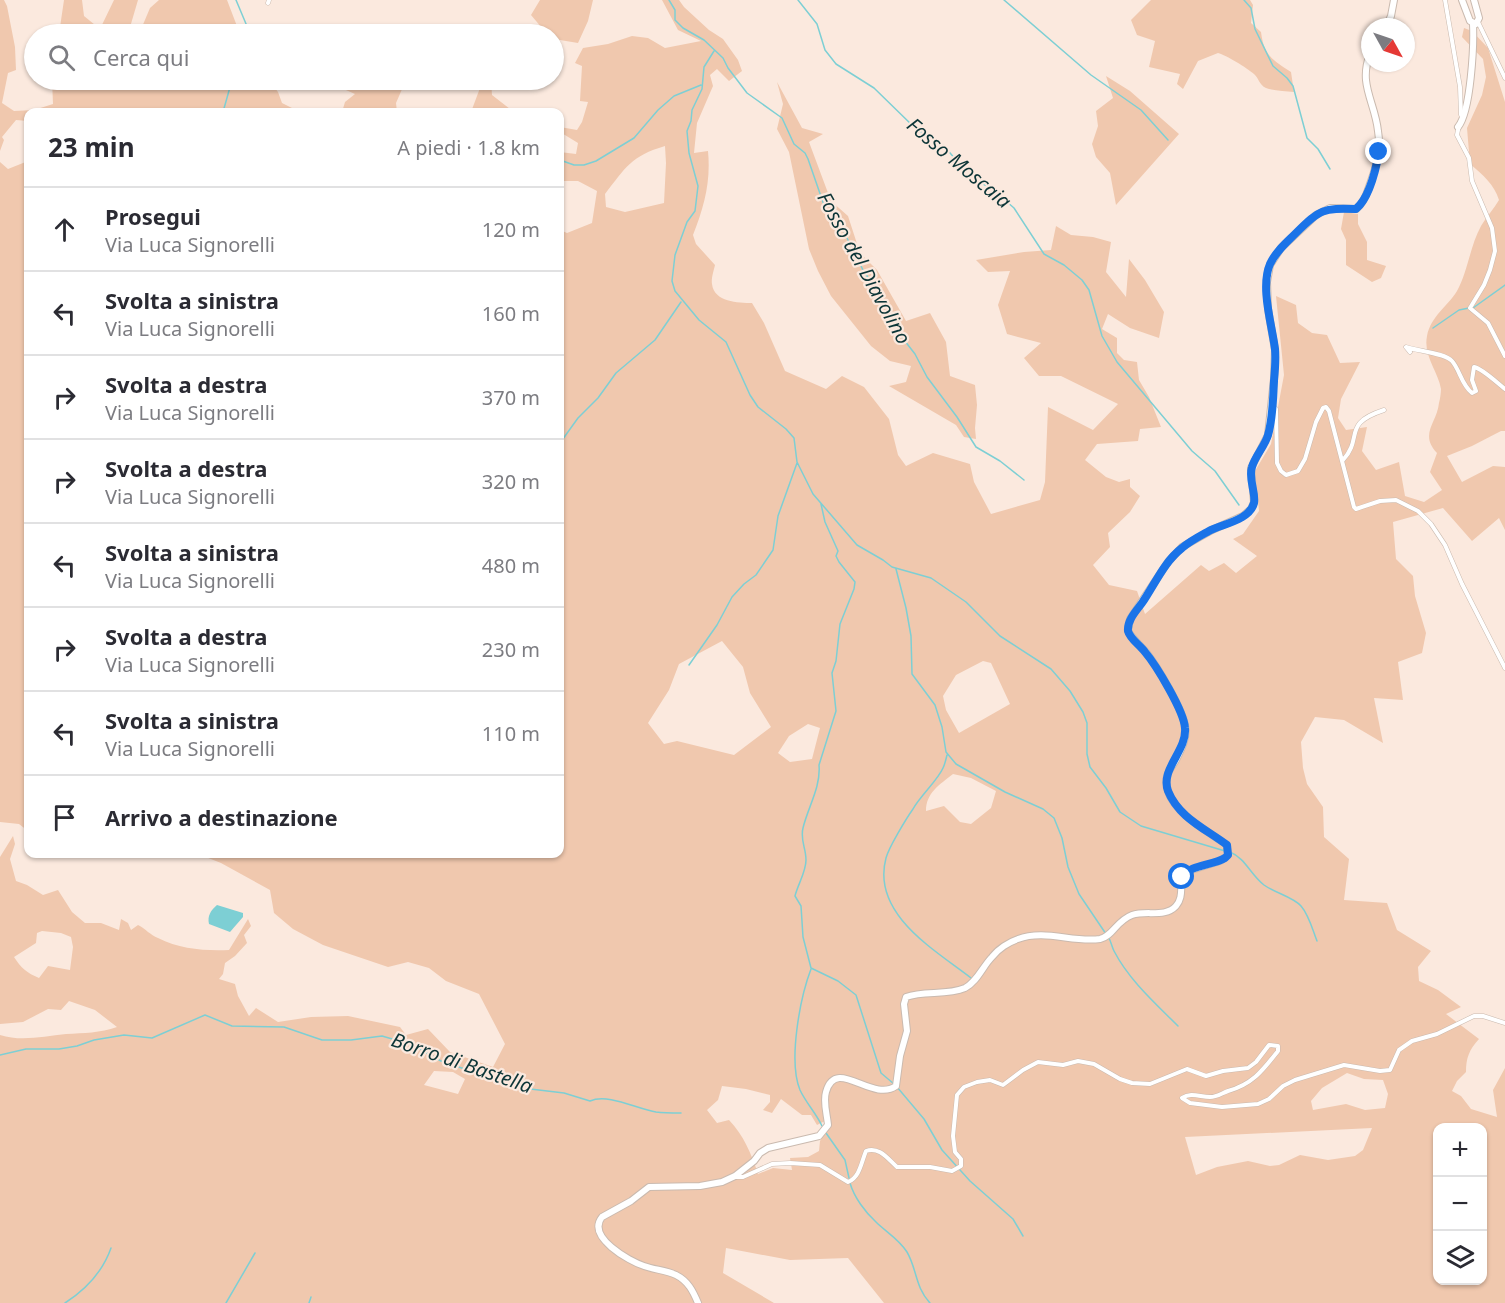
<!DOCTYPE html>
<html lang="it">
<meta charset="utf-8">
<style>
:root{--surface:#fff;--page:#f7f7f7;--text:#2b2b33;--muted:#7c7c81;--line:#e1e1e2}
body{margin:0;font-family:"Noto Sans",sans-serif;background:var(--page);color:var(--text)}
.controls{position:absolute;right:18px;bottom:18px;display:grid;overflow:hidden;border-radius:12px;box-shadow:0 2px 4px #0004}
.controls button{width:54px;height:54px;display:grid;place-items:center;padding:0;border:0;border-bottom:2px solid var(--line);background:var(--surface);color:var(--text);font:30px sans-serif}
.compass{position:absolute;left:1361px;top:18px;width:54px;height:54px;border-radius:50%;background:var(--surface);box-shadow:0 2px 4px #0004;rotate:130deg}
.stop{position:absolute;width:18px;height:18px;margin:-14px;border:4px solid #1a73e8;border-radius:50%;background:#fff}
.stop.end{background:#1a73e8;border-color:#fff;box-shadow:0 2px 6px #0008}
.list{margin:0;padding:0;list-style:none}
h2{display:flex;justify-content:space-between;align-items:center;height:78px;margin:0;padding:0 24px;font-size:26px}
h2 small{font-size:20px;font-weight:400;color:var(--muted)}
.list li{display:grid;grid-template-columns:39px 1fr auto;gap:18px;align-items:center;box-sizing:border-box;height:84px;padding:0 24px;border-top:2px solid var(--line)}
.list b{display:block;font-size:22px;white-space:nowrap}
.list p{margin:0;font-size:20px;white-space:nowrap;color:var(--muted)}
.list em{font-size:20px;font-style:normal;color:var(--muted)}
.icon{flex:none;width:33px;height:33px;fill:none;stroke:currentColor;stroke-width:2;stroke-linecap:round;stroke-linejoin:round}
.map{position:relative;flex:none;width:1505px;height:1303px;overflow:hidden}
.search{position:absolute;background:var(--surface);box-shadow:0 2px 4px #0004;left:24px;top:24px;width:540px;height:66px;display:flex;align-items:center;gap:15px;box-sizing:border-box;padding:0 21px;border-radius:33px;color:var(--muted);font-size:22px}
.panel{position:absolute;background:var(--surface);box-shadow:0 2px 4px #0004;left:24px;top:108px;width:540px;height:750px;border-radius:12px}
.map>svg:first-child{display:block}
</style>
<div class="map">
<svg width="1505" height="1303" viewBox="0 0 1505 1303">
<rect width="100%" height="100%" fill="#fbe9de"/>
<!-- green -->
<path fill="#f0c8ae" fill-rule="evenodd" d="M 0,0 L 4,0 L 7,6 L 15,47 L 16,70 L 8,73 L 2,103 L 14,111 L 34,110 L 53,104 L 52,80 L 269,80 L 278,92 L 282,103 L 292,108 L 293,112 L 28,112 L 28,121 L 16,120 L 2,137 L 4,140 L 0,151 Z
M 64,0 L 82,0 L 84,16 L 100,29 L 114,0 L 138,0 L 128,34 L 59,34 Z
M 159,0 L 227,0 L 240,34 L 139,34 L 150,8 Z
M 540,0 L 593,0 L 588,21 L 578,43 L 554,39 L 554,34 L 547,34 L 531,15 Z
M 662,0 L 679,0 L 684,7 L 709,30 L 723,39 L 738,60 L 742,71 L 729,81 L 717,69 L 710,75 L 713,86 L 697,123 L 694,153 L 708,151 C 711,182 704,207 693,235 L 696,244 L 715,265 C 714,270 711,278 712,284 C 714,302 738,303 752,303 L 764,323 L 785,371 L 826,389 L 842,376 L 864,387 L 889,419 L 898,455 L 906,466 L 933,453 L 970,464 L 974,482 L 991,514 L 1040,500 L 1045,482 L 1048,407 L 1093,430 L 1118,404 L 1061,376 L 1039,376 L 1024,358 L 1041,343 L 1007,334 L 998,305 L 1010,271 L 988,272 L 976,260 L 1024,252 L 1051,250 L 1056,226 L 1071,235 L 1093,237 L 1111,242 L 1106,272 L 1126,297 L 1129,259 L 1145,280 L 1164,312 L 1159,338 L 1130,328 L 1108,314 L 1102,329 L 1117,338 L 1117,353 L 1124,360 L 1137,362 L 1139,380 L 1149,397 L 1161,427 L 1140,429 L 1138,441 L 1097,444 L 1085,460 L 1106,477 L 1119,482 L 1130,479 L 1130,487 L 1140,496 L 1130,512 L 1108,533 L 1110,547 L 1093,565 L 1109,585 L 1137,591 L 1145,614 L 1201,565 L 1209,571 L 1224,563 L 1236,573 L 1257,556 L 1233,539 L 1243,534 L 1259,511 L 1255,471 L 1271,444 L 1284,375 L 1276,296 L 1296,305 L 1298,323 L 1312,333 L 1327,335 L 1340,363 L 1360,362 L 1341,399 L 1338,418 L 1346,430 L 1367,427 L 1362,451 L 1376,470 L 1399,462 L 1405,496 L 1424,502 L 1442,490 L 1430,472 L 1437,453 C 1419,434 1437,423 1439,403 C 1440,399 1441,393 1441,389 C 1438,371 1423,356 1427,336 C 1431,316 1447,307 1457,291 C 1468,271 1470,246 1481,226 C 1486,217 1494,209 1499,200 C 1494,184 1483,175 1470,164 L 1467,128 L 1482,95 L 1486,77 L 1483,59 L 1462,37 L 1464,28 L 1472,31 L 1488,48 L 1505,102 L 1505,431 L 1501,431 L 1472,446 L 1447,456 L 1462,482 L 1493,466 L 1505,467 L 1505,530 L 1499,518 L 1472,541 L 1443,508 L 1393,522 L 1396,559 L 1413,576 L 1415,596 L 1426,633 L 1422,653 L 1398,662 L 1403,700 L 1374,698 L 1383,743 L 1344,720 L 1315,717 L 1301,742 L 1303,768 L 1307,784 L 1323,807 L 1324,837 L 1349,859 L 1344,900 L 1387,903 L 1397,930 L 1431,951 L 1418,967 L 1419,981 L 1438,990 L 1461,1007 L 1446,1014 L 1479,1039 C 1469,1050 1466,1058 1466,1072 L 1457,1081 L 1452,1091 L 1461,1096 L 1471,1109 L 1497,1117 L 1493,1090 L 1505,1068 L 1505,1303 L 884,1303 L 848,1258 L 790,1260 L 726,1248 L 723,1273 L 774,1303 L 0,1303 L 0,1035 C 22,1042 44,1036 66,1034 C 84,1033 100,1033 117,1027 L 95,1010 L 69,1001 L 61,1010 L 48,1009 L 23,1022 L 0,1024 L 0,857 L 13,836 L 15,844 L 10,859 L 16,881 L 27,885 L 43,895 L 58,890 L 72,912 L 85,923 L 101,923 L 119,930 L 121,919 L 128,923 L 131,930 L 138,925 C 146,929 150,935 158,938 C 180,949 204,951 229,950 L 248,919 L 251,926 L 244,935 L 247,943 L 235,956 L 225,963 L 223,974 L 219,979 L 235,984 L 238,996 L 249,1016 L 256,1008 L 278,1022 L 311,1017 L 348,1016 L 400,1027 L 406,1035 L 428,1029 L 450,1052 L 493,1067 L 505,1044 L 479,994 L 446,981 L 429,968 L 408,962 L 388,967 L 323,945 L 293,929 L 274,913 L 270,890 L 221,863 L 198,854 L 560,854 L 560,230 L 567,233 L 592,223 L 597,191 L 578,181 L 560,181 L 560,152 L 576,154 L 578,143 L 560,132 L 560,127 L 577,130 L 582,122 L 588,102 L 580,101 L 582,66 L 575,63 L 583,48 L 608,44 L 632,36 L 648,38 L 665,48 L 701,41 L 678,30 ZM 665,146 L 666,163 L 664,203 L 625,212 L 606,207 L 605,194 C 626,167 631,156 665,146 ZM 722,641 L 743,667 L 750,693 L 771,727 L 734,755 L 677,741 L 664,744 L 648,723 L 669,690 L 679,664 ZM 983,661 L 991,663 L 1010,704 L 959,733 L 946,710 L 943,696 L 956,675 ZM 808,724 L 820,728 L 812,759 L 790,762 L 778,753 L 789,736 ZM 953,774 L 971,778 L 996,791 L 991,808 L 971,824 L 960,822 L 944,806 L 926,811 C 926,793 939,785 953,774 ZM 42,931 L 61,933 L 71,937 L 73,947 L 70,970 L 48,966 L 39,978 C 27,973 21,968 14,957 L 36,943 L 37,933 ZM 434,1071 L 453,1072 L 465,1079 L 458,1094 L 424,1085 ZM 1347,1073 L 1364,1079 L 1383,1080 L 1388,1094 L 1385,1108 L 1365,1110 L 1346,1104 L 1313,1110 L 1311,1101 L 1322,1088 ZM 722,1086 L 746,1089 L 770,1095 L 770,1102 L 763,1110 L 772,1113 L 781,1099 L 802,1115 L 811,1115 L 817,1125 L 825,1121 L 831,1123 L 820,1141 L 819,1151 L 808,1157 L 790,1158 L 792,1170 L 773,1168 L 758,1174 C 751,1153 744,1136 729,1120 L 717,1123 L 707,1110 L 718,1100 ZM 1372,1128 L 1363,1150 L 1355,1156 L 1328,1160 L 1300,1155 L 1279,1165 L 1270,1166 L 1248,1161 L 1217,1167 L 1196,1175 L 1185,1137 ZM 1438,1128 L 1482,1128 L 1482,1280 L 1438,1280 Z
M 1151,0 L 1250,0 L 1253,5 L 1251,23 L 1261,32 C 1264,56 1272,59 1291,72 L 1294,92 C 1285,91 1275,91 1266,88 C 1259,85 1259,78 1254,74 C 1247,68 1226,55 1218,53 L 1198,61 L 1183,89 L 1177,84 L 1180,74 L 1149,67 L 1155,41 L 1137,35 L 1131,20 Z
M 1106,76 L 1130,91 L 1179,134 L 1116,205 L 1110,173 L 1096,157 L 1092,144 L 1098,126 L 1096,111 L 1113,98 Z
M 331,80 L 406,80 L 396,103 L 397,112 L 342,112 L 345,102 L 355,94 L 339,87 Z
M 483,80 L 491,80 L 492,95 L 514,112 L 471,112 Z
M 777,82 L 802,128 L 823,134 L 809,142 L 831,201 L 848,216 L 860,253 L 877,270 L 906,321 L 930,313 L 946,342 L 950,376 L 975,385 L 977,405 L 975,428 L 976,439 L 964,437 L 956,425 L 889,386 L 906,382 L 911,366 L 890,361 L 871,346 L 831,296 L 818,271 L 809,249 L 789,152 L 777,129 L 783,104 Z
M 28,161 L 28,831 L 19,824 L 0,822 L 0,162 L 8,169 Z
M 1344,212 L 1358,214 L 1358,224 L 1367,242 L 1367,260 L 1386,266 L 1381,278 L 1372,282 L 1346,265 L 1346,240 L 1341,229 Z"/>
<!-- water -->
<path fill="#7dcfd4" d="M 217,905 L 243,913 L 243,917 L 230,932 L 209,924 C 207,916 211,910 217,905 Z"/>
<g fill="none" stroke-linecap="round" stroke-linejoin="round">
<!-- stream -->
<path stroke="#7dcfd4" stroke-width="1.5" d="M 236,0 L 249,31 L 249,34
M 669,0 L 675,10 L 675,20 L 683,28 L 704,40 L 723,58 L 728,68 L 747,93 L 782,118 L 794,144 L 805,153 L 808,159 L 825,208 L 844,232 L 863,270 L 895,318 L 901,336 L 915,354 L 927,377 L 957,417 L 976,447 L 1000,461 L 1024,480
M 798,0 L 817,24 L 825,50 L 836,64 L 874,88 L 915,128 L 944,146 L 957,161 L 973,172 L 983,184 L 991,188 L 1014,208 L 1044,254 L 1064,265 L 1082,280 L 1089,290 L 1102,336 L 1117,362 L 1192,451 L 1215,471 L 1239,505
M 1004,0 L 1091,75 L 1141,110 L 1168,140
M 1244,0 L 1251,8 L 1255,29 L 1273,66 L 1287,78 L 1293,86 L 1307,138 L 1318,149 L 1330,169
M 714,51 L 704,67 L 702,89 L 692,110 L 691,121 L 687,131 L 689,153 L 698,186 L 695,211 L 687,222 L 675,255 L 672,281 L 675,291 L 699,320 L 726,342 L 750,395 L 758,407 L 786,429 L 794,438 L 797,462 L 813,494 L 857,545 L 883,560 L 892,567 L 931,578 L 966,602 L 1000,636 L 1051,669 L 1070,691 L 1083,712 L 1087,723 L 1087,754 L 1090,767 L 1106,788 L 1120,812 L 1141,826 L 1225,851
M 223,112 L 232,80
M 560,160 L 574,165 L 584,165 L 596,161 L 634,138 L 658,110 L 674,96 L 701,85
M 1473,308 L 1505,285
M 1433,328 L 1459,310 L 1469,308
M 560,443 L 578,418 L 598,398 L 616,373 L 655,340 L 681,302
M 821,504 L 825,522 L 838,551 L 836,556 L 839,562 L 855,582 L 854,589 L 840,624 L 836,661 L 832,673 L 836,711 L 819,765 C 821,787 808,807 803,828 C 800,840 806,848 806,860 C 806,872 798,884 795,896 L 801,906 L 803,937 L 811,968 L 838,981 L 856,995 L 881,1073 L 894,1084
M 896,569 L 906,608 L 911,636 L 912,674 L 935,705 L 942,727 L 946,752 L 956,764 L 1005,792 L 1043,809 L 1054,818 L 1062,838 L 1068,867 L 1079,894 L 1106,934
M 689,665 L 717,625 L 732,597 L 744,584 L 756,575 L 773,550 L 778,516 L 797,463
M 947,755 C 946,759 945,764 943,768 C 938,780 920,796 913,809 C 906,819 889,847 886,858 C 871,914 935,950 971,978
M 1230,852 C 1245,858 1251,875 1264,885 C 1275,893 1293,897 1301,906 C 1309,915 1313,931 1317,941
M 1109,938 C 1111,942 1112,947 1114,951 C 1129,980 1155,1003 1178,1026
M 811,969 C 800,998 788,1061 800,1090 C 806,1103 816,1113 822,1126
M 0,1055 L 26,1049 L 59,1049 L 77,1046 L 94,1040 L 124,1035 L 152,1038 L 205,1015 L 232,1026 L 284,1027 L 322,1040 L 351,1040 L 382,1036 L 413,1045 L 441,1061 L 503,1082 L 522,1088 L 564,1093 L 590,1101 C 608,1093 637,1109 656,1112 C 664,1113 673,1113 681,1113
M 897,1087 L 924,1119 L 942,1150 L 970,1181 L 1013,1219 L 1023,1236
M 826,1133 L 845,1160 L 849,1178
M 850,1183 C 854,1197 865,1212 876,1222 C 886,1232 899,1239 907,1252 C 917,1269 915,1287 930,1303
M 65,1303 C 85,1290 103,1271 111,1248
M 226,1303 L 255,1253
M 309,1303 L 311,1297"/>
<!-- street casing -->
<g stroke="#cabaaf" stroke-width="5">
<path id="street" d="M 1445,0 L 1460,87 L 1461,115
M 268,3 L 269,0
M 1478,22 L 1505,78
M 1459,125 L 1457,135 L 1469,158 L 1472,181 L 1492,228 L 1495,251 L 1490,270 L 1484,285 L 1470,308 L 1488,323 L 1505,356
M 1410,352 L 1406,347 C 1417,351 1445,353 1452,361 C 1460,370 1461,384 1472,393 L 1476,391 L 1472,380 L 1474,367 C 1483,369 1496,382 1505,389
M 1272,405 L 1276,409 L 1277,463 L 1281,471 L 1286,475 L 1298,471 L 1305,459 L 1316,422 L 1323,408 L 1326,407 L 1329,411 L 1354,507 L 1356,509 L 1380,501 L 1396,500 L 1418,511 L 1431,524 L 1445,545 L 1462,584 L 1505,668
M 1343,460 C 1364,437 1341,424 1384,410
M 736,1177 L 743,1177 L 772,1164 L 790,1163 L 820,1165 L 848,1182 C 860,1177 861,1163 866,1151 C 879,1146 888,1159 897,1167 L 930,1167 L 952,1171 L 961,1166 L 961,1159 L 955,1152 L 953,1136 L 957,1095 L 964,1087 L 977,1082 L 990,1080 L 1003,1085 L 1023,1070 L 1038,1062 L 1063,1065 L 1078,1061 L 1094,1064 L 1120,1079 L 1132,1083 L 1150,1084 L 1187,1069 L 1206,1076 L 1223,1071 L 1248,1068 L 1256,1062 L 1269,1045 L 1278,1046 L 1278,1051 C 1263,1070 1253,1084 1228,1091 C 1222,1093 1217,1097 1210,1097 C 1200,1097 1191,1092 1182,1098 L 1190,1103 L 1222,1107 L 1258,1104 L 1269,1099 L 1283,1086 L 1295,1080 L 1344,1065 L 1380,1071 L 1390,1070 L 1399,1050 L 1412,1041 L 1437,1034 L 1474,1016 L 1483,1016 L 1505,1023"/>
</g>
<!-- secondary casing -->
<g stroke="#cabaaf" stroke-width="8">
<path id="secondary" d="M 1462,0 L 1470,21 L 1476,24 L 1479,18 L 1474,0
M 1386,27 L 1391,16 L 1394,0
M 1458,127 C 1471,111 1474,45 1473,24
M 698,1303 C 693,1291 688,1281 676,1275 C 666,1270 655,1270 644,1266 C 629,1261 586,1237 602,1217 L 631,1201 L 649,1187 L 700,1186 L 722,1182 L 735,1176 L 754,1161 L 760,1153 L 768,1148 L 819,1136 L 828,1125 C 827,1114 823,1102 826,1092 C 836,1056 872,1103 896,1086 L 900,1056 L 907,1031 L 904,1004 L 906,997 C 924,990 946,996 965,988 C 977,982 983,966 992,957 C 998,949 1009,942 1018,939 C 1045,929 1073,943 1100,939 C 1113,936 1116,921 1132,915 C 1146,910 1165,918 1176,906 C 1185,896 1178,883 1185,872 L 1220,861 L 1228,855 L 1227,845 C 1207,830 1161,808 1167,776 C 1168,771 1173,765 1176,760 C 1181,750 1188,737 1185,725 C 1181,706 1158,668 1146,652 C 1140,645 1133,639 1128,631 L 1130,619 L 1168,562 L 1182,547 L 1212,530 L 1243,516 L 1251,509 L 1254,502 L 1251,468 L 1268,435 L 1274,379 L 1275,350 L 1268,309 L 1267,282 L 1270,265 L 1281,248 L 1316,215 L 1330,208 L 1356,209 C 1365,202 1367,192 1371,181 C 1377,164 1381,149 1378,131 C 1375,102 1358,84 1370,54"/>
</g>
<!-- street -->
<use href="#street" stroke="#fff" stroke-width="4"/>
<!-- secondary -->
<use href="#secondary" stroke="#fff" stroke-width="6"/>
</g>
<g fill="none" stroke-linecap="round" stroke-linejoin="round">
<!-- route -->
<path stroke="#1a73e8" stroke-width="8" d="M 1182,877 C 1191,864 1211,866 1225,858 L 1228,855 L 1227,845 C 1206,829 1179,818 1168,791 C 1160,769 1187,751 1185,728 C 1184,711 1156,665 1145,652 C 1140,645 1130,639 1128,631 C 1127,620 1137,610 1142,603 C 1155,584 1164,562 1182,548 C 1190,541 1200,536 1209,531 C 1222,524 1250,520 1254,503 C 1256,492 1248,479 1252,467 C 1255,456 1265,446 1268,435 C 1273,418 1273,398 1274,381 C 1275,370 1276,359 1275,349 C 1272,325 1260,287 1270,264 C 1276,251 1287,242 1296,233 C 1320,209 1323,208 1356,209 C 1370,197 1376,169 1379,152"/>
</g>
<g text-anchor="middle" stroke-width="4.5" stroke-linejoin="round" paint-order="stroke">
<!-- water labels -->
<g font-size="20" font-style="italic" fill="#0c3537" stroke="#fbe9de">
<text transform="translate(959 163) rotate(40)" y="7">Fosso Moscaia</text>
<text transform="translate(864 268) rotate(61)" y="7">Fosso del Diavolino</text>
<text transform="translate(462 1063) rotate(19)" y="7">Borro di Bastella</text>
</g>
</g>
</svg>
<div class="controls">
<button>+</button>
<button>−</button>
<button><svg class="icon" aria-label="layers" viewBox="0 0 24 24"><path d="M12 4l9 5-9 5-9-5zM3 14l9 5 9-5"/></svg></button>
</div>
<svg class="compass" viewBox="-18 -18 36 36"><path d="M0-13l5 13h-10z" fill="#e53935"/><path d="M0 13l5-13h-10z" fill="#7c7c81"/></svg>
<div class="stop" style="left:1182px;top:877px"></div>
<div class="stop end" style="left:1379px;top:152px"></div>
<div class="search"><svg class="icon" aria-label="search" viewBox="0 0 24 24"><circle cx="10" cy="10" r="6"/><path d="M15 15l6 6"/></svg>Cerca qui</div>
<section class="panel">
<h2>23 min<small>A piedi · 1.8 km</small></h2>
<ul class="list">
<li><svg class="icon" aria-label="ahead" viewBox="0 0 24 24"><path d="M12 20V5M6 11l6-6 6 6"/></svg><div><b>Prosegui</b><p>Via Luca Signorelli</p></div><em>120 m</em></li>
<li><svg class="icon" aria-label="left" viewBox="0 0 24 24"><path d="M17 20v-9H6M10 6l-5 5 5 5"/></svg><div><b>Svolta a sinistra</b><p>Via Luca Signorelli</p></div><em>160 m</em></li>
<li><svg class="icon" aria-label="right" viewBox="0 0 24 24"><path d="M7 20v-9h11M14 6l5 5-5 5"/></svg><div><b>Svolta a destra</b><p>Via Luca Signorelli</p></div><em>370 m</em></li>
<li><svg class="icon" aria-label="right" viewBox="0 0 24 24"><path d="M7 20v-9h11M14 6l5 5-5 5"/></svg><div><b>Svolta a destra</b><p>Via Luca Signorelli</p></div><em>320 m</em></li>
<li><svg class="icon" aria-label="left" viewBox="0 0 24 24"><path d="M17 20v-9H6M10 6l-5 5 5 5"/></svg><div><b>Svolta a sinistra</b><p>Via Luca Signorelli</p></div><em>480 m</em></li>
<li><svg class="icon" aria-label="right" viewBox="0 0 24 24"><path d="M7 20v-9h11M14 6l5 5-5 5"/></svg><div><b>Svolta a destra</b><p>Via Luca Signorelli</p></div><em>230 m</em></li>
<li><svg class="icon" aria-label="left" viewBox="0 0 24 24"><path d="M17 20v-9H6M10 6l-5 5 5 5"/></svg><div><b>Svolta a sinistra</b><p>Via Luca Signorelli</p></div><em>110 m</em></li>
<li><svg class="icon" aria-label="arrive" viewBox="0 0 24 24"><path d="M6 21V4h12l-3 4 3 4H6"/></svg><div><b>Arrivo a destinazione</b></div></li>
</ul>
</section>
</div>
